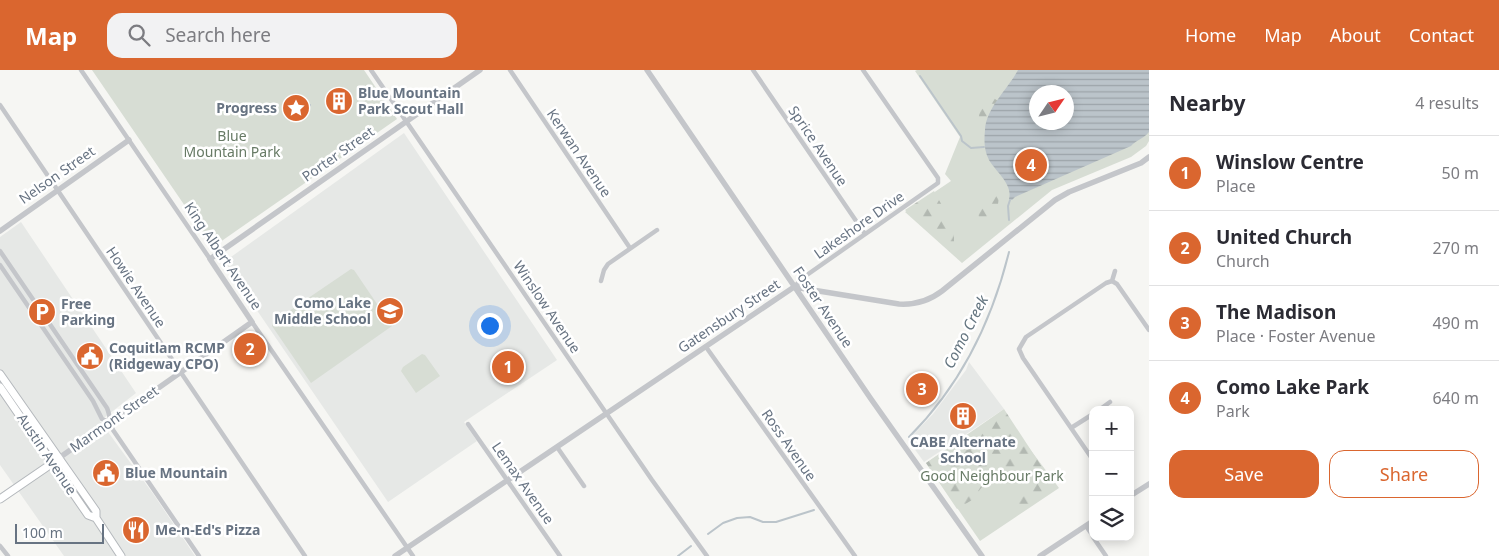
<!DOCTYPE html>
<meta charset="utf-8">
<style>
:root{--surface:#fff;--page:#f2f2f3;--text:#2b2b33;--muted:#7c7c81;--line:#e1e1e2;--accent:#da662f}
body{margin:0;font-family:"Noto Sans",sans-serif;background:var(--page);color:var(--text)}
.controls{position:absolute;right:15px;bottom:15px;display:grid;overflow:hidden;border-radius:10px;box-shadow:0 2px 12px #0003}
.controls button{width:45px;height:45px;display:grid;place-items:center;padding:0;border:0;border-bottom:1px solid var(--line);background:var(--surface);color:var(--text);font:25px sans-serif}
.compass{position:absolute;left:1029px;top:15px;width:45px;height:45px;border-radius:50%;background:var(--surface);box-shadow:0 2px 12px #0003;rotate:55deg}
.scale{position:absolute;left:15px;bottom:12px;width:89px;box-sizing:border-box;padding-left:5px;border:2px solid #677382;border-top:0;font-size:14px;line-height:18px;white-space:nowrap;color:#677382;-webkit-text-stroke:4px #fff;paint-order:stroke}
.you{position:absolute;left:489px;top:255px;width:18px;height:18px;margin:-12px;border:4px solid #fff;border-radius:50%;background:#1a73e8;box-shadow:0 0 0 8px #1a73e833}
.badge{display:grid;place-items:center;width:32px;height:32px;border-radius:50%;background:var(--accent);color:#fff;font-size:16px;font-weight:700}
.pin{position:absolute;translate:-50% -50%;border:2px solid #fff;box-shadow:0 1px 5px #0006}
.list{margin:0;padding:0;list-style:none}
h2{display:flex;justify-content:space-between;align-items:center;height:65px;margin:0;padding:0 20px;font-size:21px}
h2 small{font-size:16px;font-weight:400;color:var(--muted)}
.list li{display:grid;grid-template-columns:32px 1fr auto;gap:15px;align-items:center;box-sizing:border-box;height:75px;padding:0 20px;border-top:1px solid var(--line)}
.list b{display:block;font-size:19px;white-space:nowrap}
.list p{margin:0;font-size:16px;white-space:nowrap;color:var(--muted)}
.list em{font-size:16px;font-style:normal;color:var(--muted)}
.actions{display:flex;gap:10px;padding:15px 20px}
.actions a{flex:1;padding:11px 0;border:1px solid var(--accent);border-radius:15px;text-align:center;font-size:18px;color:var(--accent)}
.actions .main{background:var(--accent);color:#fff}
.icon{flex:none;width:28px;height:28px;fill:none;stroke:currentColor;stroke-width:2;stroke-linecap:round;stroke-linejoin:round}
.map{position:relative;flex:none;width:1149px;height:486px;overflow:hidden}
header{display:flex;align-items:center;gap:30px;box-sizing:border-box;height:70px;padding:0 25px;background:var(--accent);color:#fff}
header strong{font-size:24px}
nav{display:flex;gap:28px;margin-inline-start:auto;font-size:18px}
.search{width:350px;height:45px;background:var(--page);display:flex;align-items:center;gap:12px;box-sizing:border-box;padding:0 18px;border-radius:15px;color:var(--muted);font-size:19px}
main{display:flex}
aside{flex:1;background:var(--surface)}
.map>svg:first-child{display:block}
</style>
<header>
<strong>Map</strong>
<div class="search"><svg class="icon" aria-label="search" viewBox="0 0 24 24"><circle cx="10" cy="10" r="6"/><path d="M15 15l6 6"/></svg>Search here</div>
<nav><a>Home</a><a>Map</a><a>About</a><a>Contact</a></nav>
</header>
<main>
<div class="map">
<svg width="1149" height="486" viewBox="0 0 1149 486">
<defs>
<pattern id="forest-firs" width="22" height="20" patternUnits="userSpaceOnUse" patternTransform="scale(1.25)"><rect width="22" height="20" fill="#d7ddd4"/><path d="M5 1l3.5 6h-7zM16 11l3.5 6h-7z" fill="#b2b8b1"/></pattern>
<pattern id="water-rules" width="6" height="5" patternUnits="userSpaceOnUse" patternTransform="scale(1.25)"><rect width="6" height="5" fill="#bbc4ca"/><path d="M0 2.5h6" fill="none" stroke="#9ca4a9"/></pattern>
</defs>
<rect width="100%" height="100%" fill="#f6f6f3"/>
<!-- built -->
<path fill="#e6e8e6" d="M 404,63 L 557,290 L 464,352 L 477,371 L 388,432 L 224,192 Z
M 21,152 L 136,323 L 100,351 L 154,425 L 195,486 L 64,486 L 0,395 L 0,167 Z
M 969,292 L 1004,339 L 924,392 L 908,370 L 933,344 L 966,300 Z"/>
<!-- green -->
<path fill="#d7ddd4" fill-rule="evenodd" d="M 92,0 L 364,0 L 397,49 L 213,177 Z
M 917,0 L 1149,0 L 1149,71 L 1146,76 L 1131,87 L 1052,120 L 962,193 L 905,142 L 951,111 L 945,104 L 960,67 L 915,1 ZM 1036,22 L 1066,22 L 1066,52 L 1036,52 Z
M 351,199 L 354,200 L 392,256 L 311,313 L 272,256 L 273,252 Z
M 422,284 L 425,285 L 440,306 L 416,323 L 401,301 L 403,297 Z
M 1003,343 L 1059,418 L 980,471 L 926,393 Z"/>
<!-- forest -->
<path fill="url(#forest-firs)" d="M 992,27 L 998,31 L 989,45 L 986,53 L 982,55 L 978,52 L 980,39 Z
M 934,121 L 954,157 L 954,173 L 961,182 L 963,191 L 947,178 L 929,157 L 920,154 L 905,140 Z
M 996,125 L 999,127 L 996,148 C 991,152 986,155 980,151 C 975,139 983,127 996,125 Z
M 1004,339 L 1055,417 L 1018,442 L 1015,441 L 1022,422 L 1011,404 L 999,392 L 990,394 L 977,405 L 982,417 L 972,430 L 957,439 L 926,393 Z"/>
<!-- water -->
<path fill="url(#water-rules)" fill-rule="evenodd" d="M 1018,0 L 1149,0 L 1149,62 C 1142,70 1136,70 1131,76 L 1015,127 L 1012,130 L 1009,129 C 1013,114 996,102 989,90 C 984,80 984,71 985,60 C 986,38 1008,19 1018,0 ZM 1036,22 L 1066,22 L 1066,52 L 1036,52 Z"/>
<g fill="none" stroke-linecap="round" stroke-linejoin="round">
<!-- stream -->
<path stroke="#bbc4ca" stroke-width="2" d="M 920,6 L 961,66 L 962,71 L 971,78 L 984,77
M 302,39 L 310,35
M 1009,150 L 1008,136 L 1010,130
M 909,367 C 960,316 992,251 1009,182
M 708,464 L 723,453 L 737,448 L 750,447 L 763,452 L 776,452 L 814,440
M 678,486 L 691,476"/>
<!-- secondary casing -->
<g stroke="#b4b8bc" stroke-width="9">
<path id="secondary" d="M 0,304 L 96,441 L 96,448 L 121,486
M 0,317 L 88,445 L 96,448
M 0,429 L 57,390"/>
</g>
<!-- minor -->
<path stroke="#c4c6ca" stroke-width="4.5" d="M 81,0 L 210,189
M 371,0 L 652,410 L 707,486
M 510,0 L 630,178
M 753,0 L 865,164
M 0,35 L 305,486
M 0,181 L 107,338 C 110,345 110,353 113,360 L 199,486
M 0,195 L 93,331 L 102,349 L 109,352
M 601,211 L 604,200 L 608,194 L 657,160
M 1112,211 L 1117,214 L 1149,260
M 1112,211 L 1115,201
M 794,217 L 804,207 L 938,113 L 938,108 L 863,0
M 252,252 L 413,486
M 706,277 L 855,486
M 1099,340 L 1110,332
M 468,354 L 560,486
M 1071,358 L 1093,344
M 557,377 L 584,416
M 1093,390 L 1023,288 L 1019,279 L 1026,267 L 1106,213 L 1112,211
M 1086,456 L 1093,466
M 1093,467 L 1106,486
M 0,476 L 8,486"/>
<!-- tertiary -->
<path stroke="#c4c6ca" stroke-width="5.5" d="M 647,0 L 871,329 L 982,486
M 0,161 L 129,70
M 59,388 L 252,252 L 210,189 L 480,0
M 1130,426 L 1149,414
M 395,486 L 794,217 L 899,234 C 916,235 929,231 942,221 L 1055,130 L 1069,122 L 1141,93 L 1149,87
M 1040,486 L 1093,451"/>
<!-- secondary -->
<use href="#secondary" stroke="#fff" stroke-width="7"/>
</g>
<!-- icons -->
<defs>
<g id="building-disc" transform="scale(1.4375)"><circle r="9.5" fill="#da662f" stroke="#fff"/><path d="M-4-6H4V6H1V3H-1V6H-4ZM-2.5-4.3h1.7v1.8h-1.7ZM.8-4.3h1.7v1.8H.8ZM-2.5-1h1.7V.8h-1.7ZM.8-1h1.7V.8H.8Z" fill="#fff"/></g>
<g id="sight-disc" transform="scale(1.4375)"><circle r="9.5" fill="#da662f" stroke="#fff"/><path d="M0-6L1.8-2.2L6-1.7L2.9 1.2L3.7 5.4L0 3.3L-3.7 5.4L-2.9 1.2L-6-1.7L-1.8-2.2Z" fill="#fff"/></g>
<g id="school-disc" transform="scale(1.4375)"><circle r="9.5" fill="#da662f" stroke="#fff"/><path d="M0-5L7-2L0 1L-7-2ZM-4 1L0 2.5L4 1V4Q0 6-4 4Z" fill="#fff"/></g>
<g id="parking-disc" transform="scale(1.4375)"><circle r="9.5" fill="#da662f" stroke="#fff"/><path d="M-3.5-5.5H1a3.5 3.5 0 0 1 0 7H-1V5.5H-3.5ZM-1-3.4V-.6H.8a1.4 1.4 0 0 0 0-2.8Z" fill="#fff"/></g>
<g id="civic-disc" transform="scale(1.4375)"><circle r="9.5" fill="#da662f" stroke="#fff"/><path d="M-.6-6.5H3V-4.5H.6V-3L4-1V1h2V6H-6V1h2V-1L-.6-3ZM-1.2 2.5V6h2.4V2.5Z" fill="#fff"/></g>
<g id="restaurant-disc" transform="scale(1.4375)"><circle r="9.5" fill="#da662f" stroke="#fff"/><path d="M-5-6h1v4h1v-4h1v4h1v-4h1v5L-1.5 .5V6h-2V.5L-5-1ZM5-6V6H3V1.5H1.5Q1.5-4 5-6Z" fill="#fff"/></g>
</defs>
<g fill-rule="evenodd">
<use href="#building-disc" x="339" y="31"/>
<use href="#sight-disc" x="296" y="38"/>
<use href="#school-disc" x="390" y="241"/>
<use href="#parking-disc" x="42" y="242"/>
<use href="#civic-disc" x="90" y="286"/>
<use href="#building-disc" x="963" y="346"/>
<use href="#civic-disc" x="106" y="403"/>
<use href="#restaurant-disc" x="136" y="460"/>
</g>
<g text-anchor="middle" stroke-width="5" stroke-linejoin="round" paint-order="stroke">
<!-- poi labels -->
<g font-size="14" font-weight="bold" fill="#677382" stroke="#fff" text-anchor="start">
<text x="358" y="28">Blue Mountain<tspan x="358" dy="16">Park Scout Hall</tspan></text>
<text x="277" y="43" text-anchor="end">Progress</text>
<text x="371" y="238" text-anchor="end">Como Lake<tspan x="371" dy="16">Middle School</tspan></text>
<text x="61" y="239">Free<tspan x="61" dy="16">Parking</tspan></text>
<text x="109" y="283">Coquitlam RCMP<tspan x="109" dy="16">(Ridgeway CPO)</tspan></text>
<text x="963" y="377" text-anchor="middle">CABE Alternate<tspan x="963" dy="16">School</tspan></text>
<text x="125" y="408">Blue Mountain</text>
<text x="155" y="465">Me-n-Ed's Pizza</text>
</g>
<!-- park labels -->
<g font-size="14" fill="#677a65" stroke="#fff">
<text x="232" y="71">Blue<tspan x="232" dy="16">Mountain Park</tspan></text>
<text x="992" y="411">Good Neighbour Park</text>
</g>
<!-- street labels -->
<g font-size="14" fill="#677382" stroke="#fff">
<text transform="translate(818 76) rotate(56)" y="5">Sprice Avenue</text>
<text transform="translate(579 83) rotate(56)" y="5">Kerwan Avenue</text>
<text transform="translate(338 84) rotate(-35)" y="5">Porter Street</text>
<text transform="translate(57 105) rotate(-35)" y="5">Nelson Street</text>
<text transform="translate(859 155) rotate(-35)" y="5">Lakeshore Drive</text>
<text transform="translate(223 186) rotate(56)" y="5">King Albert Avenue</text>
<text transform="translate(136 217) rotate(56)" y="5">Howie Avenue</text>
<text transform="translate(547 237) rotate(56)" y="5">Winslow Avenue</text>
<text transform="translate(823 237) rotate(56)" y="5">Foster Avenue</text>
<text transform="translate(729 246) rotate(-34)" y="5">Gatensbury Street</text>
<text transform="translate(114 349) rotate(-35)" y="5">Marmont Street</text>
<text transform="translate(789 375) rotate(55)" y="5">Ross Avenue</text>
<text transform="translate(47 384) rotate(56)" y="5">Austin Avenue</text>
<text transform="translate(523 413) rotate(55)" y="5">Lemax Avenue</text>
</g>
<!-- water labels -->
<g font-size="15" font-style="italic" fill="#63747f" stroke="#fff">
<text transform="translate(966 262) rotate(-63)" y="5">Como Creek</text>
</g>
</g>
</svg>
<div class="controls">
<button>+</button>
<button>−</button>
<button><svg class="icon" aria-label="layers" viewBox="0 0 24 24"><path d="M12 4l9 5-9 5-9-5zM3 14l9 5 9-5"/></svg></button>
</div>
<svg class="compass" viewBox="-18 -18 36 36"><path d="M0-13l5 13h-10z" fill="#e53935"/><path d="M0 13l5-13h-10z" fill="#7c7c81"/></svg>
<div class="scale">100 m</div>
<div class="you"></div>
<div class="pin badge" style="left:508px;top:297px">1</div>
<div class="pin badge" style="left:250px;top:279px">2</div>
<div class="pin badge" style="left:922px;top:319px">3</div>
<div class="pin badge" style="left:1031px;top:95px">4</div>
</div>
<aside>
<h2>Nearby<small>4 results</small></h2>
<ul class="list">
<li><span class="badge">1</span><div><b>Winslow Centre</b><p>Place</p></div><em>50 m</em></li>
<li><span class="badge">2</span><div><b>United Church</b><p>Church</p></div><em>270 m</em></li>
<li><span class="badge">3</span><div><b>The Madison</b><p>Place · Foster Avenue</p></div><em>490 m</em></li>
<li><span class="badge">4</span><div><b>Como Lake Park</b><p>Park</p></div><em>640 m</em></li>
</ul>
<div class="actions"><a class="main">Save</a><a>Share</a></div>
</aside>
</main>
